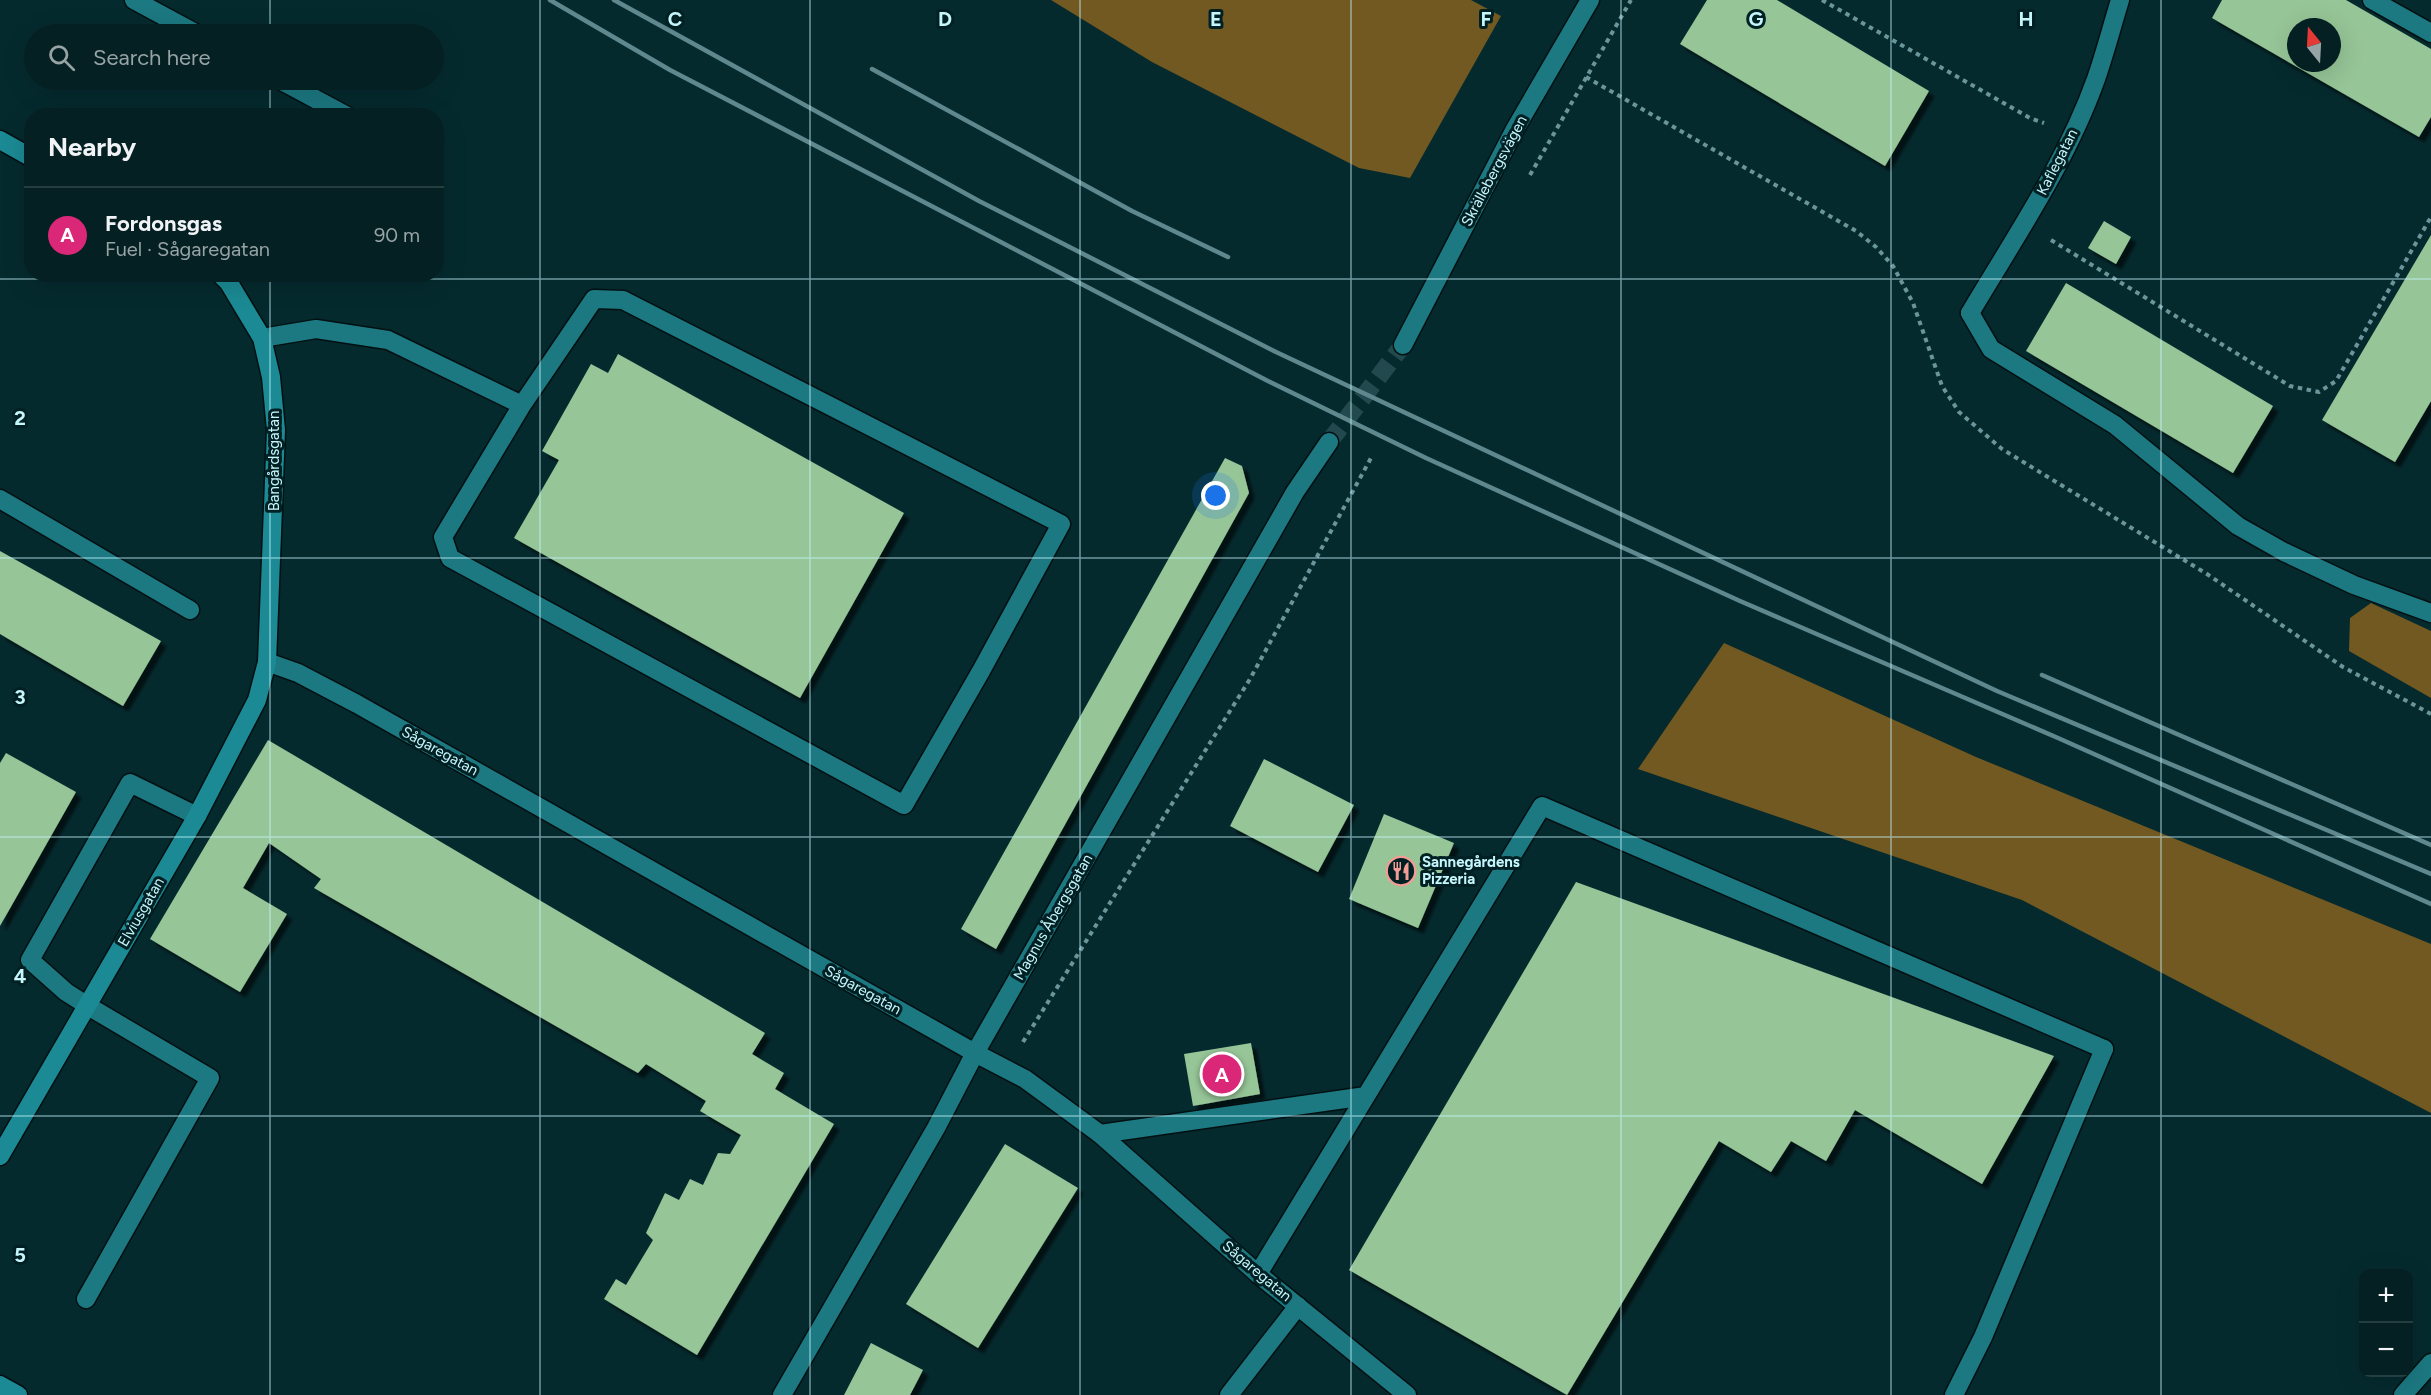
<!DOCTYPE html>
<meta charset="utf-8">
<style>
:root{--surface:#042022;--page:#122d2f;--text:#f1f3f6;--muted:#97a3a5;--line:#253e40;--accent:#db2777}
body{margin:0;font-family:Figtree,sans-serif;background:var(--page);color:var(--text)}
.controls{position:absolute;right:18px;bottom:18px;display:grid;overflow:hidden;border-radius:12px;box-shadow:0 6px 24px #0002}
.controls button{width:54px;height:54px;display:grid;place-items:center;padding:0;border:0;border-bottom:2px solid var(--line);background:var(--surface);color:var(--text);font:30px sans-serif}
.compass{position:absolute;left:2287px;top:18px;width:54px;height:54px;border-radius:50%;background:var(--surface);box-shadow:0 6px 24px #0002;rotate:342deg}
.you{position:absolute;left:1216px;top:496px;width:21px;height:21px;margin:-15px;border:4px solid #fff;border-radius:50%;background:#1a73e8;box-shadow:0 0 0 9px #1a73e833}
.badge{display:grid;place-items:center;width:39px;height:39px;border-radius:50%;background:var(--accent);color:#fff;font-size:20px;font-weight:700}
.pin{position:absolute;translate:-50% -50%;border:3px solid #fff;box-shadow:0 2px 6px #0006}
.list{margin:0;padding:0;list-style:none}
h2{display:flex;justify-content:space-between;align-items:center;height:78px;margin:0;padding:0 24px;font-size:26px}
h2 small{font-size:20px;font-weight:400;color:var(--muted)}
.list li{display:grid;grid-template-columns:39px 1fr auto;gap:18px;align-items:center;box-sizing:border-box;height:96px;padding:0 24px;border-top:2px solid var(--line)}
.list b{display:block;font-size:22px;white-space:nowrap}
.list p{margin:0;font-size:20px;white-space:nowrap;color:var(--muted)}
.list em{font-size:20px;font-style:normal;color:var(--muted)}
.icon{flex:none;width:33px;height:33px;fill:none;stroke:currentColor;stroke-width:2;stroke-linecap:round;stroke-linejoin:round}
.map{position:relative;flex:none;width:2431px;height:1395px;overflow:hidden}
.search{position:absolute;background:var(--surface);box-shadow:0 6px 24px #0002;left:24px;top:24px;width:420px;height:66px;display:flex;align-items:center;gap:15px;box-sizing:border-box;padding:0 21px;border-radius:33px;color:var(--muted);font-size:22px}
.panel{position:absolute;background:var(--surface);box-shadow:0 6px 24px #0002;left:24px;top:108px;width:420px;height:174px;border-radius:24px}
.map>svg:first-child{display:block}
</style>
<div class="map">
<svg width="2431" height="1395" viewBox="0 0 2431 1395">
<defs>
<filter id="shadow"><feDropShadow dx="5.5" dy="5.5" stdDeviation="1.5" flood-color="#0009"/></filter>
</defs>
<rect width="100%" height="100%" fill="#052a2e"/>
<!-- forest -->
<path fill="#725921" d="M 1051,0 L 1471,0 L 1501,16 L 1410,178 L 1359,168 L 1152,62 Z
M 2371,603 L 2431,631 L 2431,698 L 2349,651 L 2350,618 Z
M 1724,643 L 1976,757 L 2431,944 L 2431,1113 L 2022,900 L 1638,769 Z"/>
<!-- building -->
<path fill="#96c597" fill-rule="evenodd" filter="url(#shadow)" d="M 1707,0 L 1777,0 L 1929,91 L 1885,166 L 1680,44 Z
M 2222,0 L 2346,0 L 2431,49 L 2431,117 L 2419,137 L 2212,18 ZM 2296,27 L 2332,27 L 2332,63 L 2296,63 Z
M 2104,221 L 2131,237 L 2116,264 L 2088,248 Z
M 2431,235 L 2431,401 L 2395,462 L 2322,420 Z
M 2066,283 L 2273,406 L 2233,473 L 2026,351 Z
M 618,354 L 904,513 L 800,698 L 514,538 L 559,460 L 542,451 L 591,364 L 608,373 Z
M 1225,458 L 1242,466 L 1249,493 L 996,949 L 961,929 Z
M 0,551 L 161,641 L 123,706 L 0,634 Z
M 268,740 L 765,1033 L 752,1054 L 784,1073 L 775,1089 L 834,1124 L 697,1355 L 604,1299 L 616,1279 L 626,1285 L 653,1240 L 646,1233 L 665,1193 L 679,1200 L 690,1179 L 703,1185 L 718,1153 L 730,1154 L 741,1135 L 700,1111 L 706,1101 L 646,1064 L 638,1073 L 314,888 L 321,879 L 269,843 L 243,888 L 287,914 L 240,992 L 150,939 Z
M 6,753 L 76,792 L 0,926 L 0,763 Z
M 1264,759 L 1354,805 L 1318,872 L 1230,826 Z
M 1384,814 L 1454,843 L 1418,928 L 1349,899 Z
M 1576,882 L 2054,1056 L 1982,1184 L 1855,1110 L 1826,1161 L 1791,1141 L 1771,1172 L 1719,1141 L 1567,1395 L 1349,1270 Z
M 1251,1043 L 1260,1094 L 1193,1106 L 1184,1054 Z
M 1005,1144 L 1078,1188 L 978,1348 L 906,1304 Z
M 871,1343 L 923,1370 L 910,1395 L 844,1395 Z"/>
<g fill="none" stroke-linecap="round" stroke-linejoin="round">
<!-- street-tunnel -->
<path stroke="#22494d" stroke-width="18" stroke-dasharray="18 9" stroke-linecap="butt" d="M 1329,442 L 1403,345"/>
<!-- lane casing -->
<g stroke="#031012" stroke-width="21">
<path id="lane" d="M 134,0 L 197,34
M 2372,0 L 2431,33
M 280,80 L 347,116
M 1970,313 L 1991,349 L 2115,425 L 2238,526 L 2284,552 L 2354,585 L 2431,613
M 262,338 L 316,329 L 388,340 L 522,405 L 594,299 L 623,300 L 1061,524 L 981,671 L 904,805 L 450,558 L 443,537 L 522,405
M 0,499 L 190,610
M 1100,1134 L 1366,1096
M 1258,1274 L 1542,806 L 2104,1049
M 86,1299 L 210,1078 L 88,1006 L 66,992 L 30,960 L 130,783 L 197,816
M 1229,1395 L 1298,1306"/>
</g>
<!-- street casing -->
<g stroke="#031012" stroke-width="21">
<path id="street" d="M 1970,313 C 2015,237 2066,163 2096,79 C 2105,53 2112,26 2120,0
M 1403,345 L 1515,129 L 1590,0
M 267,662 L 298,673 L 357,704 L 975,1053 L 1025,1079 L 1100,1134 L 1258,1274 L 1407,1395
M 782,1395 L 936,1128 L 975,1053 L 1295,492 L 1329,442
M 1954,1395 L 1983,1337 L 2104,1049
M 2403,1395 L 2431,1363"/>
</g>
<!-- secondary casing -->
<g stroke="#031012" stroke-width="21">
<path id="secondary" d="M 0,140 L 32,158
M 0,1156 L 197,816 L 257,700 L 267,662 L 276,430 L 271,377 L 262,338 L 229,283 L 220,274
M 0,1385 L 18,1395"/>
</g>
<!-- path -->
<path stroke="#6a959a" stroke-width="4" stroke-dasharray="4.5 4.5" stroke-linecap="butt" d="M 1822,0 L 2030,118 L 2044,123
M 1586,77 L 1856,231 L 1876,247 L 1893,266 L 1913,303 L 1942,386 L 1959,412 L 2002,449 L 2207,574 L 2343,667 L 2431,714
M 1530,175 L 1631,0
M 2051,240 L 2290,386 L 2319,392 L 2336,381 L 2431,217
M 1023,1042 L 1250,679 L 1371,458"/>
<!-- lane -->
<use href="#lane" stroke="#1c7881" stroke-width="18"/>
<!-- street -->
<use href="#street" stroke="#1c7881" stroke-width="18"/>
<!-- secondary -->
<use href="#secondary" stroke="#1b8a94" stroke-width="18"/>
<!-- rail -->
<path stroke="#5e888d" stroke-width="4.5" d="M 550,0 L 670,70 L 1266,380 L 1426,458 L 1740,601 L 2058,738 L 2431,904
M 614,0 L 979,201 L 1276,352 L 1997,691 L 2431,874
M 872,69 L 1132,211 L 1228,257
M 2042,675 L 2431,845"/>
</g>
<!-- grid -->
<path fill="none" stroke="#c5f6fc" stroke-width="1.5" stroke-opacity="0.55" d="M 270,0 L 270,34M 540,0 L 540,1395M 810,0 L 810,1395M 1080,0 L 1080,1395M 1351,0 L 1351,1395M 1621,0 L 1621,1395M 1891,0 L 1891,1395M 2161,0 L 2161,1395M 270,80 L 270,116M 270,274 L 270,1395M 0,279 L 2431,279M 0,558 L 2431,558M 0,837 L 2431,837M 0,1116 L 2431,1116"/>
<!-- icons -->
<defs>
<g id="restaurant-ring" transform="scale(1.5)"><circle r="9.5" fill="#002024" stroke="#f59c94" stroke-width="1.5"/><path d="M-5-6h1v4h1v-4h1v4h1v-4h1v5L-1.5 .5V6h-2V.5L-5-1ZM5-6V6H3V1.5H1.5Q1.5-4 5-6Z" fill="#f59c94"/></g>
</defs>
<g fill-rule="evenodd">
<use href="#restaurant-ring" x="1401" y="871"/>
</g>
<g text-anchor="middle" stroke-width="6" stroke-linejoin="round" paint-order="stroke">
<!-- street labels -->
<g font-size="15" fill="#c5f6fc" stroke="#002024">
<text transform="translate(2057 162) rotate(-63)" y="5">Kaflegatan</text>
<text transform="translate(1494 171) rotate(-62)" y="5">Skrällebergsvägen</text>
<text transform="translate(274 461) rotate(-90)" y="5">Bangårdsgatan</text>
<text transform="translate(440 751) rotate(29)" y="5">Sågaregatan</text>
<text transform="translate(141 912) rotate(-60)" y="5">Elviusgatan</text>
<text transform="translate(1053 917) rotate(-60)" y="5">Magnus Åbergsgatan</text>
<text transform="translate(863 990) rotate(29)" y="5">Sågaregatan</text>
<text transform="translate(1257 1271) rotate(40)" y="5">Sågaregatan</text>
</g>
<!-- poi labels -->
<g font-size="15" font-weight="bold" fill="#c5f6fc" stroke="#002024" text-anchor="start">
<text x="1422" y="867">Sannegårdens<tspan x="1422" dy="17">Pizzeria</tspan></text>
</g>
</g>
<g font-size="20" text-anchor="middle" font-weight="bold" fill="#c5f6fc" stroke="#002024" stroke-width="6" stroke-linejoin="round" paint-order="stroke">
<text x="675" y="26">C</text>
<text x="945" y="26">D</text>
<text x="1216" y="26">E</text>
<text x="1486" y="26">F</text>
<text x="1756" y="26">G</text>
<text x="2026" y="26">H</text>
<text x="20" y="425">2</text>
<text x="20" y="704">3</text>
<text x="20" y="983">4</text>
<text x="20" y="1262">5</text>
</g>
</svg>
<div class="controls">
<button>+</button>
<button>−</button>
</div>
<svg class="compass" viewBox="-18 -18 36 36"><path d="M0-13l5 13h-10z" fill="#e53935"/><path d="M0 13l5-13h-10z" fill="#97a3a5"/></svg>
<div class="you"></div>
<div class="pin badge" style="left:1222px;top:1074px">A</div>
<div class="search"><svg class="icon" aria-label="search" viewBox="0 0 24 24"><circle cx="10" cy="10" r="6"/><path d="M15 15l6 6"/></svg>Search here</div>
<section class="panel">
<h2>Nearby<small></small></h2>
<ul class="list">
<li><span class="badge">A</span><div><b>Fordonsgas</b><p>Fuel · Sågaregatan</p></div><em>90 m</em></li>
</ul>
</section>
</div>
